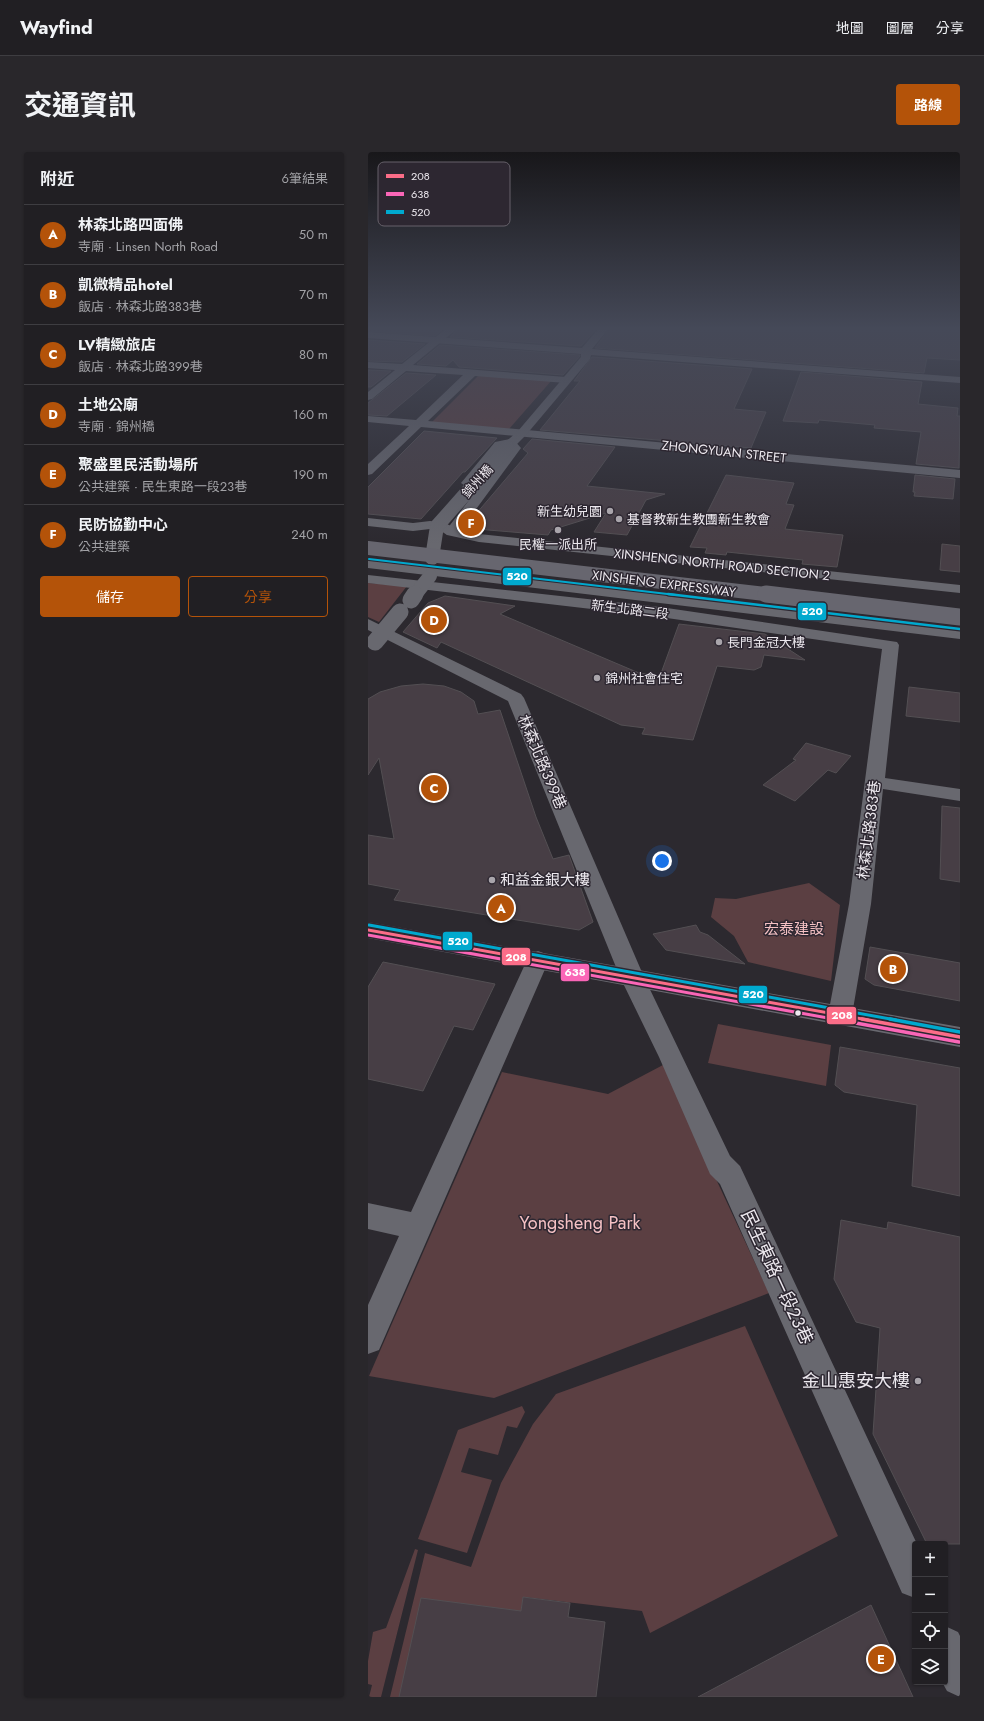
<!DOCTYPE html>
<html lang="zh-TW">
<meta charset="utf-8">
<style>
:root{--surface:#211f23;--page:#29272b;--text:#f1f3f6;--muted:#a2a2a6;--line:#3e3d41;--accent:#b45309}
body{margin:0;font-family:Jost,"Noto Sans TC",sans-serif;background:var(--page);color:var(--text)}
.controls{position:absolute;right:12px;bottom:12px;display:grid;overflow:hidden;border-radius:4px;box-shadow:0 1px 3px #0004}
.controls button{width:36px;height:36px;display:grid;place-items:center;padding:0;border:0;border-bottom:1px solid var(--line);background:var(--surface);color:var(--text);font:20px sans-serif}
.you{position:absolute;left:294px;top:709px;width:14px;height:14px;margin:-10px;border:3px solid #fff;border-radius:50%;background:#1a73e8;box-shadow:0 0 0 6px #1a73e833}
.badge{display:grid;place-items:center;width:26px;height:26px;border-radius:50%;background:var(--accent);color:#fff;font-size:13px;font-weight:700}
.pin{position:absolute;translate:-50% -50%;border:2px solid #fff;box-shadow:0 1px 4px #0006}
.list{margin:0;padding:0;list-style:none}
h2{display:flex;justify-content:space-between;align-items:center;height:52px;margin:0;padding:0 16px;font-size:17px}
h2 small{font-size:13px;font-weight:400;color:var(--muted)}
.list li{display:grid;grid-template-columns:26px 1fr auto;gap:12px;align-items:center;box-sizing:border-box;height:60px;padding:0 16px;border-top:1px solid var(--line)}
.list b{display:block;font-size:15px;white-space:nowrap}
.list p{margin:0;font-size:13px;white-space:nowrap;color:var(--muted)}
.list em{font-size:13px;font-style:normal;color:var(--muted)}
.actions{display:flex;gap:8px;padding:12px 16px}
.actions a{flex:1;padding:9px 0;border:1px solid var(--accent);border-radius:4px;text-align:center;font-size:14px;color:var(--accent)}
.actions .main{background:var(--accent);color:#fff}
.icon{flex:none;width:22px;height:22px;fill:none;stroke:currentColor;stroke-width:2;stroke-linecap:round;stroke-linejoin:round}
.map{position:relative;flex:none;width:592px;height:1545px;overflow:hidden;border-radius:4px}
header{display:flex;align-items:center;gap:24px;box-sizing:border-box;height:56px;padding:0 20px;background:var(--surface);border-bottom:1px solid var(--line)}
header strong{font-size:19px}
nav{display:flex;gap:22px;margin-inline-start:auto;font-size:14px}
.intro{display:flex;align-items:center;justify-content:space-between;box-sizing:border-box;height:96px;padding:0 24px}
h1{margin:0;font-size:28px}
.button{padding:10px 18px;border-radius:4px;background:var(--accent);color:#fff;font-size:14px;font-weight:700}
main{display:flex;gap:24px;padding:0 24px}
aside{flex:1;background:var(--surface);border-radius:4px;box-shadow:0 1px 3px #0004}
.map>svg:first-child{display:block}
</style>
<header>
<strong>Wayfind</strong>
<nav><a>地圖</a><a>圖層</a><a>分享</a></nav>
</header>
<div class="intro"><h1>交通資訊</h1><a class="button">路線</a></div>
<main>
<aside>
<h2>附近<small>6筆結果</small></h2>
<ul class="list">
<li><span class="badge">A</span><div><b>林森北路四面佛</b><p>寺廟 · Linsen North Road</p></div><em>50 m</em></li>
<li><span class="badge">B</span><div><b>凱微精品hotel</b><p>飯店 · 林森北路383巷</p></div><em>70 m</em></li>
<li><span class="badge">C</span><div><b>LV精緻旅店</b><p>飯店 · 林森北路399巷</p></div><em>80 m</em></li>
<li><span class="badge">D</span><div><b>土地公廟</b><p>寺廟 · 錦州橋</p></div><em>160 m</em></li>
<li><span class="badge">E</span><div><b>聚盛里民活動場所</b><p>公共建築 · 民生東路一段23巷</p></div><em>190 m</em></li>
<li><span class="badge">F</span><div><b>民防協勤中心</b><p>公共建築</p></div><em>240 m</em></li>
</ul>
<div class="actions"><a class="main">儲存</a><a>分享</a></div>
</aside>
<div class="map">
<svg width="592" height="1545" viewBox="0 0 592 1545">
<rect width="100%" height="100%" fill="#2c292f"/>
<!-- green -->
<path fill="#5b3f42" d="M 112,222 L 184,228 L 141,277 L 63,271 Z
M 0,431 L 39,434 L 11,470 L 0,465 Z
M 441,731 L 472,753 L 463,829 L 380,810 L 366,784 L 343,765 L 347,746 L 368,747 Z
M 350,872 L 463,893 L 458,934 L 340,911 Z
M 295,913 L 401,1141 L 126,1246 L 1,1224 L 134,920 L 240,942 Z
M 377,1174 L 470,1384 L 282,1481 L 274,1459 L 156,1445 L 153,1459 L 31,1545 L 22,1545 L 57,1401 L 103,1415 L 133,1331 L 165,1272 L 188,1242 Z
M 154,1254 L 157,1260 L 149,1276 L 139,1274 L 130,1303 L 101,1296 L 93,1320 L 124,1328 L 99,1401 L 50,1387 L 90,1278 Z
M 47,1397 L 50,1398 L 13,1545 L 1,1545 L 4,1533 L 0,1532 L 0,1509 L 5,1480 L 18,1476 Z"/>
<!-- building -->
<path fill="#473e45" stroke="#534f53" d="M 0,176 L 76,176 L 67,184 L 0,179 Z
M 91,176 L 229,176 L 213,194 L 82,185 Z
M 242,176 L 592,176 L 592,208 L 559,206 L 556,221 L 227,196 Z
M 0,188 L 57,192 L 34,210 L 0,209 Z
M 72,193 L 212,203 L 212,204 L 195,223 L 91,215 L 85,208 L 78,214 L 49,212 Z
M 224,205 L 384,217 L 366,257 L 398,260 L 383,296 L 172,278 L 212,229 L 206,229 Z
M 0,218 L 23,219 L 3,235 L 0,235 Z
M 433,220 L 554,230 L 550,252 L 590,256 L 589,264 L 592,264 L 591,316 L 548,312 L 553,280 L 506,276 L 507,273 L 451,268 L 450,271 L 415,269 Z
M 38,221 L 68,223 L 19,264 L 0,263 L 0,251 Z
M 56,279 L 129,286 L 97,320 L 95,320 L 53,367 L 0,362 L 0,335 Z
M 164,287 L 247,295 L 219,334 L 297,342 L 278,348 L 259,383 L 226,380 L 238,361 L 183,378 L 180,383 L 96,376 L 160,301 L 155,297 Z
M 358,323 L 426,331 L 418,352 L 426,353 L 417,377 L 475,383 L 469,415 L 434,412 L 435,408 L 359,400 L 358,403 L 337,401 L 339,396 L 322,395 Z
M 547,323 L 587,327 L 585,347 L 546,344 L 547,340 L 545,340 Z
M 574,392 L 592,394 L 592,420 L 572,418 Z
M 77,444 L 147,454 L 132,462 L 271,521 L 292,524 L 311,472 L 397,482 L 437,508 L 396,503 L 393,515 L 386,518 L 349,514 L 325,588 L 274,582 L 277,576 L 253,573 L 73,490 L 69,496 L 35,480 L 60,451 Z
M 55,532 L 76,534 L 93,540 L 106,549 L 110,562 L 132,558 L 168,665 L 185,707 L 201,703 L 225,770 L 211,778 L 26,748 L 32,738 L 0,732 L 0,683 L 26,687 L 11,606 L 0,623 L 0,547 L 12,540 L 33,534 Z
M 541,535 L 592,541 L 592,570 L 538,564 Z
M 438,591 L 483,604 L 468,621 L 460,618 L 427,649 L 395,633 L 428,608 L 425,607 Z
M 574,654 L 592,656 L 592,730 L 572,727 Z
M 328,773 L 332,780 L 340,783 L 377,812 L 298,798 L 285,782 Z
M 502,795 L 592,811 L 592,849 L 506,833 L 497,827 Z
M 15,810 L 127,832 L 105,878 L 86,874 L 55,939 L 0,927 L 0,835 Z
M 472,895 L 592,916 L 592,1044 L 544,1034 L 549,953 L 476,940 L 467,933 Z
M 473,1068 L 519,1077 L 520,1070 L 592,1085 L 592,1392 L 559,1392 L 505,1282 L 512,1176 L 488,1170 L 466,1127 Z
M 155,1445 L 202,1451 L 200,1465 L 237,1470 L 228,1545 L 31,1545 L 53,1446 L 153,1459 Z
M 503,1453 L 545,1545 L 330,1545 Z"/>
<g fill="none" stroke-linecap="round" stroke-linejoin="round">
<!-- minor -->
<path fill="#68686f" fill-rule="evenodd" d="M 79,176 L 90,176 L 45,213 L 198,225 L 203,228 L 198,231 L 107,224 L 60,269 L 592,318 L 592,326 L 53,275 L 4,322 L 0,323 L 0,312 L 41,274 L 0,270 L 0,264 L 48,268 L 95,223 L 38,219 L 4,247 L 0,248 L 0,240 L 27,218 L 0,216 L 0,210 L 34,212 Z
M 142,287 L 146,288 L 153,296 L 89,383 L 79,383 L 77,380 L 79,377 L 141,296 L 135,296 L 103,334 L 99,335 L 93,331 L 127,290 Z
M 0,423 L 292,455 L 529,490 L 531,493 L 517,626 L 592,637 L 592,649 L 515,637 L 503,752 L 484,863 L 480,870 L 472,872 L 464,870 L 460,863 L 481,752 L 514,497 L 292,465 L 0,431 Z
M 0,467 L 153,542 L 156,546 L 276,825 L 362,1004 L 372,1014 L 549,1392 L 547,1392 L 547,1446 L 534,1441 L 352,1032 L 342,1022 L 291,905 L 252,825 L 140,549 L 0,478 Z
M 170,799 L 178,802 L 181,808 L 11,1198 L 0,1202 L 0,1153 L 31,1084 L 0,1077 L 0,1051 L 43,1060 L 159,808 L 162,802 Z
M 577,1474 L 590,1480 L 592,1484 L 592,1545 L 579,1539 L 574,1530 L 577,1530 Z"/>
<!-- tertiary -->
<path fill="#68686f" fill-rule="evenodd" d="M 231,176 L 241,176 L 224,197 L 592,225 L 592,231 L 223,203 L 222,207 L 158,283 L 143,298 L 135,298 L 133,295 L 135,292 L 150,279 L 213,205 L 213,202 L 0,186 L 0,180 L 214,196 Z
M 0,366 L 45,371 L 62,369 L 77,371 L 89,377 L 111,382 L 592,433 L 592,441 L 111,390 L 79,383 L 73,379 L 62,377 L 45,379 L 0,374 Z
M 0,408 L 592,477 L 592,487 L 0,416 Z
M 0,770 L 592,875 L 592,895 L 0,786 Z"/>
<!-- tertiary-bridge-far1 -->
<path stroke="#68686f" stroke-width="14" d="M 64,406 L 69,374 L 139,295
M 47,443 L 62,424"/>
<!-- tertiary-bridge -->
<path stroke="#68686f" stroke-width="17" d="M 43,448 L 47,442
M 7,490 L 32,460"/>
<!-- trunk-bridge-far1 -->
<path stroke="#67666f" stroke-width="14" d="M 0,396 L 406,443"/>
<!-- trunk-bridge -->
<path stroke="#67666f" stroke-width="17" d="M 398,442 L 592,465"/>
<!-- bus-1-far1 casing -->
<g stroke="#2d2731" stroke-width="6">
<path id="bus-1-far1" d="M 0,778 L 500,868"/>
</g>
<!-- bus-1 casing -->
<g stroke="#2d2731" stroke-width="6">
<path id="bus-1" d="M 494,867 L 592,885"/>
</g>
<!-- bus-2-far1 casing -->
<g stroke="#2d2731" stroke-width="6">
<path id="bus-2-far1" d="M 0,783 L 471,868"/>
</g>
<!-- bus-2 casing -->
<g stroke="#2d2731" stroke-width="6">
<path id="bus-2" d="M 466,867 L 591,890"/>
</g>
<!-- bus-3-far3 casing -->
<g stroke="#2d2731" stroke-width="4">
<path id="bus-3-far3" d="M 1,407 L 308,443"/>
</g>
<!-- bus-3-far2 casing -->
<g stroke="#2d2731" stroke-width="5">
<path id="bus-3-far2" d="M 300,442 L 592,477"/>
</g>
<!-- bus-3-far1 casing -->
<g stroke="#2d2731" stroke-width="6">
<path id="bus-3-far1" d="M 1,773 L 528,868"/>
</g>
<!-- bus-3 casing -->
<g stroke="#2d2731" stroke-width="6">
<path id="bus-3" d="M 522,867 L 592,880"/>
</g>
<!-- bus-1-far1 -->
<use href="#bus-1-far1" stroke="#fb6d88" stroke-width="3"/>
<!-- bus-1 -->
<use href="#bus-1" stroke="#fb6d88" stroke-width="3.5"/>
<!-- bus-2-far1 -->
<use href="#bus-2-far1" stroke="#fa66b7" stroke-width="3"/>
<!-- bus-2 -->
<use href="#bus-2" stroke="#fa66b7" stroke-width="3.5"/>
<!-- bus-3-far3 -->
<use href="#bus-3-far3" stroke="#00a9ce" stroke-width="2"/>
<!-- bus-3-far2 -->
<use href="#bus-3-far2" stroke="#00a9ce" stroke-width="2.5"/>
<!-- bus-3-far1 -->
<use href="#bus-3-far1" stroke="#00a9ce" stroke-width="3"/>
<!-- bus-3 -->
<use href="#bus-3" stroke="#00a9ce" stroke-width="3.5"/>
</g>
<!-- sky -->
<linearGradient id="sky" x2="0" y2="1"><stop stop-color="#18171a"/><stop offset="0.45" stop-color="#454958"/><stop offset="1" stop-color="#454958" stop-opacity="0"/></linearGradient>
<rect width="592" height="392" fill="url(#sky)"/>
<!-- markers -->
<g fill="#a9a5ab" stroke="#2d2731" stroke-width="1.5">
<circle cx="242" cy="359" r="4"/>
<circle cx="251" cy="367" r="4"/>
<circle cx="190" cy="378" r="4"/>
<circle cx="351" cy="490" r="4"/>
<circle cx="229" cy="526" r="4"/>
<circle cx="124" cy="728" r="4"/>
<circle cx="550" cy="1229" r="4"/>
</g>
<circle fill="#ece8ee" stroke="#2d2731" stroke-width="1.5" cx="430" cy="861" r="3.5"/>
<g text-anchor="middle" stroke-width="3" stroke-linejoin="round" paint-order="stroke">
<!-- far-street labels -->
<g font-size="13" fill="#ece8ee" stroke="#2d2731">
<text transform="translate(356 299) rotate(6)" y="5">ZHONGYUAN STREET</text>
<text transform="translate(109 329) rotate(-48)" y="5">錦州橋</text>
<text transform="translate(354 412) rotate(6)" y="5">XINSHENG NORTH ROAD SECTION 2</text>
<text transform="translate(296 431) rotate(7)" y="5">XINSHENG EXPRESSWAY</text>
<text transform="translate(262 457) rotate(7)" y="5">新生北路二段</text>
</g>
<!-- far-poi labels -->
<g font-size="13" fill="#ece8ee" stroke="#2d2731" text-anchor="start">
<text x="234" y="364" text-anchor="end">新生幼兒園</text>
<text x="259" y="372">基督教新生教團新生教會</text>
<text x="190" y="397" text-anchor="middle">民權一派出所</text>
<text x="359" y="495">長門金冠大樓</text>
<text x="237" y="531">錦州社會住宅</text>
</g>
<!-- street labels -->
<g font-size="15" fill="#ece8ee" stroke="#2d2731">
<text transform="translate(174 610) rotate(67)" y="5">林森北路399巷</text>
<text transform="translate(501 678) rotate(-83)" y="5">林森北路383巷</text>
</g>
<!-- poi labels -->
<g font-size="15" fill="#ece8ee" stroke="#2d2731" text-anchor="start">
<text x="132" y="733">和益金銀大樓</text>
</g>
<!-- park labels -->
<g font-size="15" fill="#f5c1c4" stroke="#2d2731">
<text x="426" y="782">宏泰建設</text>
</g>
<!-- near-park labels -->
<g font-size="18" fill="#f5c1c4" stroke="#2d2731">
<text x="212" y="1077">Yongsheng Park</text>
</g>
<!-- near-street labels -->
<g font-size="18" fill="#ece8ee" stroke="#2d2731">
<text transform="translate(409 1125) rotate(65)" y="6">民生東路一段23巷</text>
</g>
<!-- near-poi labels -->
<g font-size="18" fill="#ece8ee" stroke="#2d2731" text-anchor="end">
<text x="542" y="1235">金山惠安大樓</text>
</g>
</g>
<!-- legend -->
<rect x="10" y="10" width="132" height="64" rx="6" fill="#2d2731" stroke="#66616a" stroke-width="1"/>
<rect x="18" y="22" width="18" height="4" fill="#fb6d88"/>
<rect x="18" y="40" width="18" height="4" fill="#fa66b7"/>
<rect x="18" y="58" width="18" height="4" fill="#00a9ce"/>
<g font-size="11" fill="#ece8ee">
<text x="43" y="28">208</text>
<text x="43" y="46">638</text>
<text x="43" y="64">520</text>
</g>
<g stroke="#2d2731" stroke-width="1.5">
<rect x="134" y="415" width="30" height="19" rx="4" fill="#00a9ce"/>
<rect x="429" y="450" width="30" height="19" rx="4" fill="#00a9ce"/>
<rect x="74" y="779" width="31" height="20" rx="4" fill="#00a9ce"/>
<rect x="133" y="795" width="30" height="19" rx="4" fill="#fb6d88"/>
<rect x="192" y="811" width="30" height="19" rx="4" fill="#fa66b7"/>
<rect x="370" y="833" width="30" height="19" rx="4" fill="#00a9ce"/>
<rect x="458" y="854" width="31" height="19" rx="4" fill="#fb6d88"/>
</g>
<g font-size="11" text-anchor="middle" font-weight="bold" fill="#fff">
<text x="149" y="428">520</text>
<text x="444" y="463">520</text>
<text x="90" y="793">520</text>
<text x="148" y="809">208</text>
<text x="207" y="824">638</text>
<text x="385" y="846">520</text>
<text x="474" y="867">208</text>
</g>
</svg>
<div class="controls">
<button>+</button>
<button>−</button>
<button><svg class="icon" aria-label="locate" viewBox="0 0 24 24"><circle cx="12" cy="12" r="6"/><path d="M12 2v4M12 18v4M2 12h4M18 12h4"/></svg></button>
<button><svg class="icon" aria-label="layers" viewBox="0 0 24 24"><path d="M12 4l9 5-9 5-9-5zM3 14l9 5 9-5"/></svg></button>
</div>
<div class="you"></div>
<div class="pin badge" style="left:133px;top:756px">A</div>
<div class="pin badge" style="left:525px;top:817px">B</div>
<div class="pin badge" style="left:66px;top:636px">C</div>
<div class="pin badge" style="left:66px;top:468px">D</div>
<div class="pin badge" style="left:513px;top:1507px">E</div>
<div class="pin badge" style="left:103px;top:371px">F</div>
</div>
</main>
